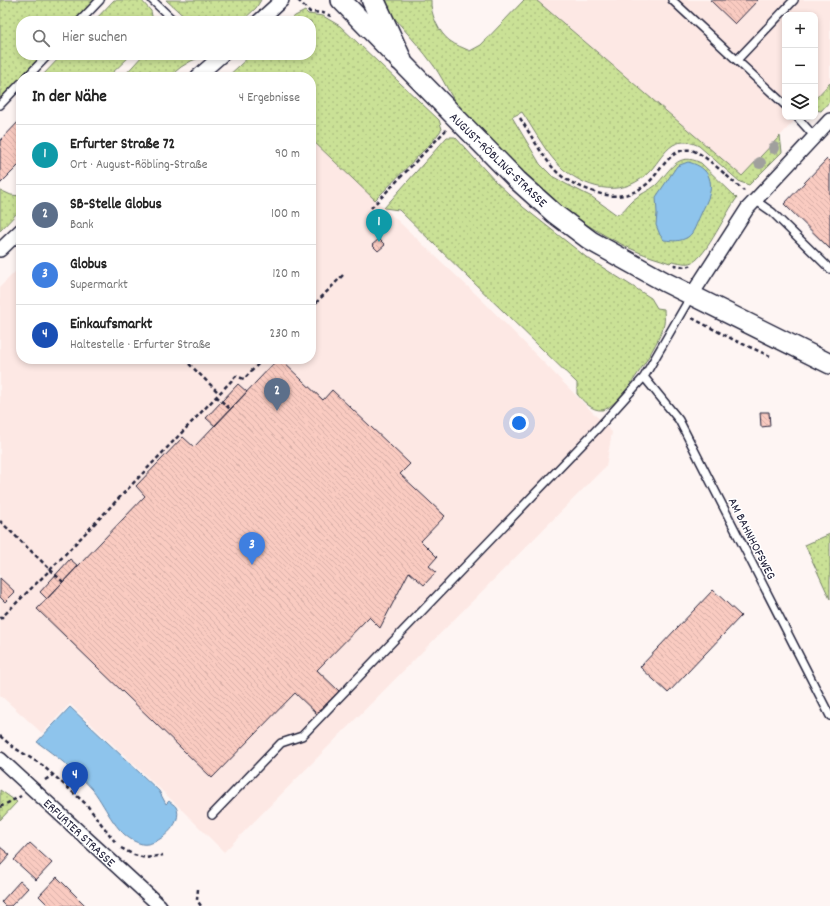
<!DOCTYPE html>
<html lang="de">
<meta charset="utf-8">
<style>
:root{--surface:#fff;--page:#f6f6f6;--text:#222;--muted:#767676;--line:#e0e0e0;--accent:#db2777}
body{margin:0;font-family:Dekko,sans-serif;background:var(--page);color:var(--text)}
.controls{position:absolute;right:12px;top:12px;display:grid;overflow:hidden;border-radius:8px;box-shadow:0 2px 6px #0003}
.controls button{width:36px;height:36px;display:grid;place-items:center;padding:0;border:0;border-bottom:1px solid var(--line);background:var(--surface);color:var(--text);font:20px sans-serif}
.you{position:absolute;left:519px;top:423px;width:14px;height:14px;margin:-10px;border:3px solid #fff;border-radius:50%;background:#1a73e8;box-shadow:0 0 0 6px #1a73e833}
.badge{display:grid;place-items:center;width:26px;height:26px;border-radius:50%;background:var(--accent);color:#fff;font-size:13px;font-weight:700}
.pin{position:absolute;translate:-50% -33px;filter:drop-shadow(0 1px 2px #0008)}
.pin::after{content:'';position:absolute;top:21px;width:14px;height:12px;background:inherit;clip-path:polygon(0 0,100% 0,50% 100%)}
.list{margin:0;padding:0;list-style:none}
h2{display:flex;justify-content:space-between;align-items:center;height:52px;margin:0;padding:0 16px;font-size:17px}
h2 small{font-size:13px;font-weight:400;color:var(--muted)}
.list li{display:grid;grid-template-columns:26px 1fr auto;gap:12px;align-items:center;box-sizing:border-box;height:60px;padding:0 16px;border-top:1px solid var(--line)}
.list b{display:block;font-size:15px;white-space:nowrap}
.list p{margin:0;font-size:13px;white-space:nowrap;color:var(--muted)}
.list em{font-size:13px;font-style:normal;color:var(--muted)}
.icon{flex:none;width:22px;height:22px;fill:none;stroke:currentColor;stroke-width:2;stroke-linecap:round;stroke-linejoin:round}
.map{position:relative;flex:none;width:830px;height:906px;overflow:hidden}
.search{position:absolute;background:var(--surface);box-shadow:0 2px 6px #0003;left:16px;top:16px;width:300px;height:44px;display:flex;align-items:center;gap:10px;box-sizing:border-box;padding:0 14px;border-radius:16px;color:var(--muted);font-size:15px}
.panel{position:absolute;background:var(--surface);box-shadow:0 2px 6px #0003;left:16px;top:72px;width:300px;height:292px;border-radius:16px}
.map>svg:first-child{display:block}
</style>
<div class="map">
<svg width="830" height="906" viewBox="0 0 830 906">
<defs>
<pattern id="green-dots" width="8" height="8" patternUnits="userSpaceOnUse"><rect width="8" height="8" fill="#cae196"/><path d="M2 2h.1M6 6h.1" fill="none" stroke="#adc182" stroke-width="1.8" stroke-linecap="round"/></pattern>
<pattern id="building-back-hatch" width="6" height="6" patternUnits="userSpaceOnUse"><rect width="6" height="6" fill="#facbc1"/><path d="M-1 5l2 2M0 0l6 6M5-1l2 2" fill="none" stroke="#d6aea7"/></pattern>
</defs>
<rect width="100%" height="100%" fill="#fef5f3"/>
<filter id="ink" filterUnits="userSpaceOnUse"><feTurbulence type="fractalNoise" baseFrequency=".025" numOctaves="2"/><feDisplacementMap in="SourceGraphic" scale="8" xChannelSelector="R" yChannelSelector="G"/><feConvolveMatrix kernelMatrix="1 2 1 2 8 2 1 2 1" color-interpolation-filters="sRGB"/></filter>
<g filter="url(#ink)">
<!-- built -->
<path fill="#fde8e4" d="M 536,0 L 830,0 L 830,83 L 815,99 L 815,15 L 785,15 L 785,117 L 798,117 L 742,176 Z
M 311,139 L 481,299 L 612,432 L 606,466 L 224,852 L 177,805 L 70,704 L 42,733 L 0,695 L 0,287 L 21,266 L 21,359 L 311,359 Z"/>
<!-- green -->
<path fill="url(#green-dots)" stroke="#768268" d="M 0,0 L 94,0 L 74,21 L 21,21 L 21,55 L 42,55 L 0,99 Z
M 114,0 L 141,0 L 151,11 L 153,21 L 94,21 Z
M 166,0 L 261,0 L 256,8 L 242,21 L 189,21 Z
M 382,0 L 431,0 C 430,14 439,33 450,41 C 455,45 464,48 470,51 L 481,45 L 524,0 L 536,0 L 742,176 L 780,136 L 782,152 L 749,185 L 740,182 L 699,146 C 691,142 682,140 673,145 C 664,151 658,162 651,170 C 625,198 590,191 563,169 C 548,157 533,128 522,112 L 512,117 L 540,164 L 552,176 L 566,184 L 592,197 L 617,215 C 624,212 627,205 633,200 C 640,194 649,191 656,185 C 671,170 677,151 701,163 L 737,198 C 726,212 707,255 693,262 C 687,265 678,262 672,261 L 670,263 C 659,259 647,256 636,251 C 579,226 533,187 491,142 C 480,130 468,119 458,106 C 448,92 442,76 431,62 C 416,41 394,21 382,0 Z
M 305,11 L 308,14 L 323,16 L 340,26 L 439,120 L 442,129 L 432,142 L 375,200 L 311,139 L 311,77 L 227,77 L 251,55 L 311,55 L 311,21 L 289,21 L 295,16 Z
M 62,55 L 131,55 L 108,77 L 41,77 Z
M 143,55 L 206,55 L 191,61 L 181,67 L 169,77 L 123,77 Z
M 830,83 L 830,101 L 821,111 L 815,110 L 815,99 Z
M 447,137 L 455,137 L 495,181 L 523,207 L 586,257 L 651,298 L 657,308 L 664,309 C 664,314 665,319 664,324 C 661,341 619,409 602,410 C 592,411 583,401 577,394 L 577,383 L 399,210 L 384,208 Z
M 0,190 L 11,195 L 21,196 L 21,209 L 0,231 Z
M 830,534 L 830,599 L 805,545 Z
M 0,790 L 17,802 L 0,820 Z"/>
<!-- water -->
<path fill="#8ec4ec" stroke="#6383a5" d="M 688,162 C 696,164 703,167 708,175 C 715,190 706,202 700,216 C 697,222 694,233 688,237 C 680,242 673,241 664,240 L 660,235 L 656,225 L 657,213 L 656,197 L 677,166 Z
M 70,707 L 159,791 L 166,804 L 169,801 C 171,803 175,805 176,807 C 185,823 157,847 142,844 C 117,838 107,808 93,790 C 77,772 56,756 37,742 Z"/>
<!-- building -->
<path fill="url(#building-back-hatch)" stroke="#22223b" d="M 710,0 L 758,0 L 735,24 Z
M 21,119 L 21,163 L 0,184 L 0,141 Z
M 827,159 L 830,162 L 830,249 L 784,204 Z
M 379,239 L 385,245 L 378,251 L 372,245 Z
M 278,359 L 280,359 L 323,400 L 332,390 L 410,464 L 400,474 L 445,516 L 421,541 L 437,557 L 429,566 L 436,572 L 424,585 L 409,572 L 380,628 L 369,617 L 317,670 L 339,691 L 317,714 L 295,693 L 212,778 L 37,609 L 145,496 L 136,486 L 183,437 L 194,447 Z
M 238,384 L 247,392 L 215,426 L 206,418 Z
M 760,412 L 769,412 L 770,426 L 761,427 Z
M 70,559 L 78,566 L 47,599 L 40,592 Z
M 0,578 L 15,592 L 5,602 L 0,597 Z
M 713,590 L 741,616 L 668,693 L 640,667 Z
M 30,843 L 52,863 L 36,880 L 14,860 Z
M 0,847 L 10,855 L 0,866 Z
M 57,877 L 86,906 L 49,906 L 39,896 Z
M 20,881 L 28,888 L 11,906 L 5,906 L 1,902 Z"/>
<g fill="none" stroke-linecap="round" stroke-linejoin="round">
<!-- lane casing -->
<g stroke="#22223b" stroke-width="10">
<path id="lane" d="M 152,0 L 174,21
M 672,0 L 785,105
M 80,21 L 100,0
M 737,60 L 794,0
M 27,77 L 48,55
M 0,105 L 21,83
M 797,117 L 814,136
M 755,200 L 772,212 L 830,269
M 644,377 L 679,420 L 830,716
M 212,815 L 281,743 L 302,736 L 599,427 L 644,377 L 691,296"/>
</g>
<!-- street casing -->
<g stroke="#22223b" stroke-width="16">
<path id="street" d="M 259,21 L 282,0
M 197,77 L 222,55
M 0,250 L 21,230
M 691,296 L 747,209 L 830,120
M 0,759 L 160,906"/>
</g>
<!-- secondary casing -->
<g stroke="#22223b" stroke-width="22">
<path id="secondary" d="M 341,0 L 517,180 L 555,214 L 591,241 L 665,282 L 830,364"/>
</g>
<!-- highway casing -->
<g stroke="#22223b" stroke-width="25">
<path id="highway" d="M 373,0 L 400,59"/>
</g>
<!-- path -->
<path stroke="#22223b" stroke-width="2.5" stroke-dasharray="4 3" stroke-linecap="butt" d="M 298,0 L 310,12 L 323,13 L 331,16
M 520,118 C 531,135 541,154 554,169 C 562,178 573,184 584,188 C 607,198 627,200 647,184 C 660,173 670,147 691,150 C 703,152 733,182 744,191
M 371,208 L 446,130
M 674,266 L 675,265 L 685,267 L 694,265
M 311,308 L 343,275
M 692,318 L 736,341 L 770,356
M 184,359 L 219,393
M 216,396 L 230,409
M 0,521 L 63,582
M 0,619 L 50,570 L 236,376 L 244,379 L 263,359
M 0,736 L 13,747 L 42,765 L 86,804 L 116,843
M 45,780 L 53,775
M 0,807 L 21,796
M 121,848 L 134,855 L 146,858 L 163,855
M 198,889 L 197,900 L 201,906"/>
<!-- lane -->
<use href="#lane" stroke="#fff" stroke-width="7"/>
<!-- street -->
<use href="#street" stroke="#fff" stroke-width="13"/>
<!-- secondary -->
<use href="#secondary" stroke="#fff" stroke-width="19"/>
<!-- highway -->
<use href="#highway" stroke="#fff" stroke-width="22"/>
</g>
<!-- trees -->
<g fill="#a0a09d">
<circle cx="774" cy="148" r="6"/>
<circle cx="760" cy="163" r="6"/>
</g>
</g>
<g text-anchor="middle" stroke-width="3" stroke-linejoin="round" paint-order="stroke">
<!-- street labels -->
<g font-size="13" fill="#22223b" stroke="#fff">
<text transform="translate(499 159) rotate(44)" y="5">AUGUST-RÖBLING-STRASSE</text>
<text transform="translate(753 538) rotate(63)" y="5">AM BAHNHOFSWEG</text>
<text transform="translate(80 832) rotate(43)" y="5">ERFURTER STRASSE</text>
</g>
</g>
</svg>
<div class="controls">
<button>+</button>
<button>−</button>
<button><svg class="icon" aria-label="layers" viewBox="0 0 24 24"><path d="M12 4l9 5-9 5-9-5zM3 14l9 5 9-5"/></svg></button>
</div>
<div class="you"></div>
<div class="pin badge" style="left:379px;top:242px;background:#0f9aa8">1</div>
<div class="pin badge" style="left:277px;top:411px;background:#5c6f8a">2</div>
<div class="pin badge" style="left:252px;top:565px;background:#3f7fe0">3</div>
<div class="pin badge" style="left:75px;top:795px;background:#1a4fb4">4</div>
<div class="search"><svg class="icon" aria-label="search" viewBox="0 0 24 24"><circle cx="10" cy="10" r="6"/><path d="M15 15l6 6"/></svg>Hier suchen</div>
<section class="panel">
<h2>In der Nähe<small>4 Ergebnisse</small></h2>
<ul class="list">
<li><span class="badge" style="background:#0f9aa8">1</span><div><b>Erfurter Straße 72</b><p>Ort · August-Röbling-Straße</p></div><em>90 m</em></li>
<li><span class="badge" style="background:#5c6f8a">2</span><div><b>SB-Stelle Globus</b><p>Bank</p></div><em>100 m</em></li>
<li><span class="badge" style="background:#3f7fe0">3</span><div><b>Globus</b><p>Supermarkt</p></div><em>120 m</em></li>
<li><span class="badge" style="background:#1a4fb4">4</span><div><b>Einkaufsmarkt</b><p>Haltestelle · Erfurter Straße</p></div><em>230 m</em></li>
</ul>
</section>
</div>
